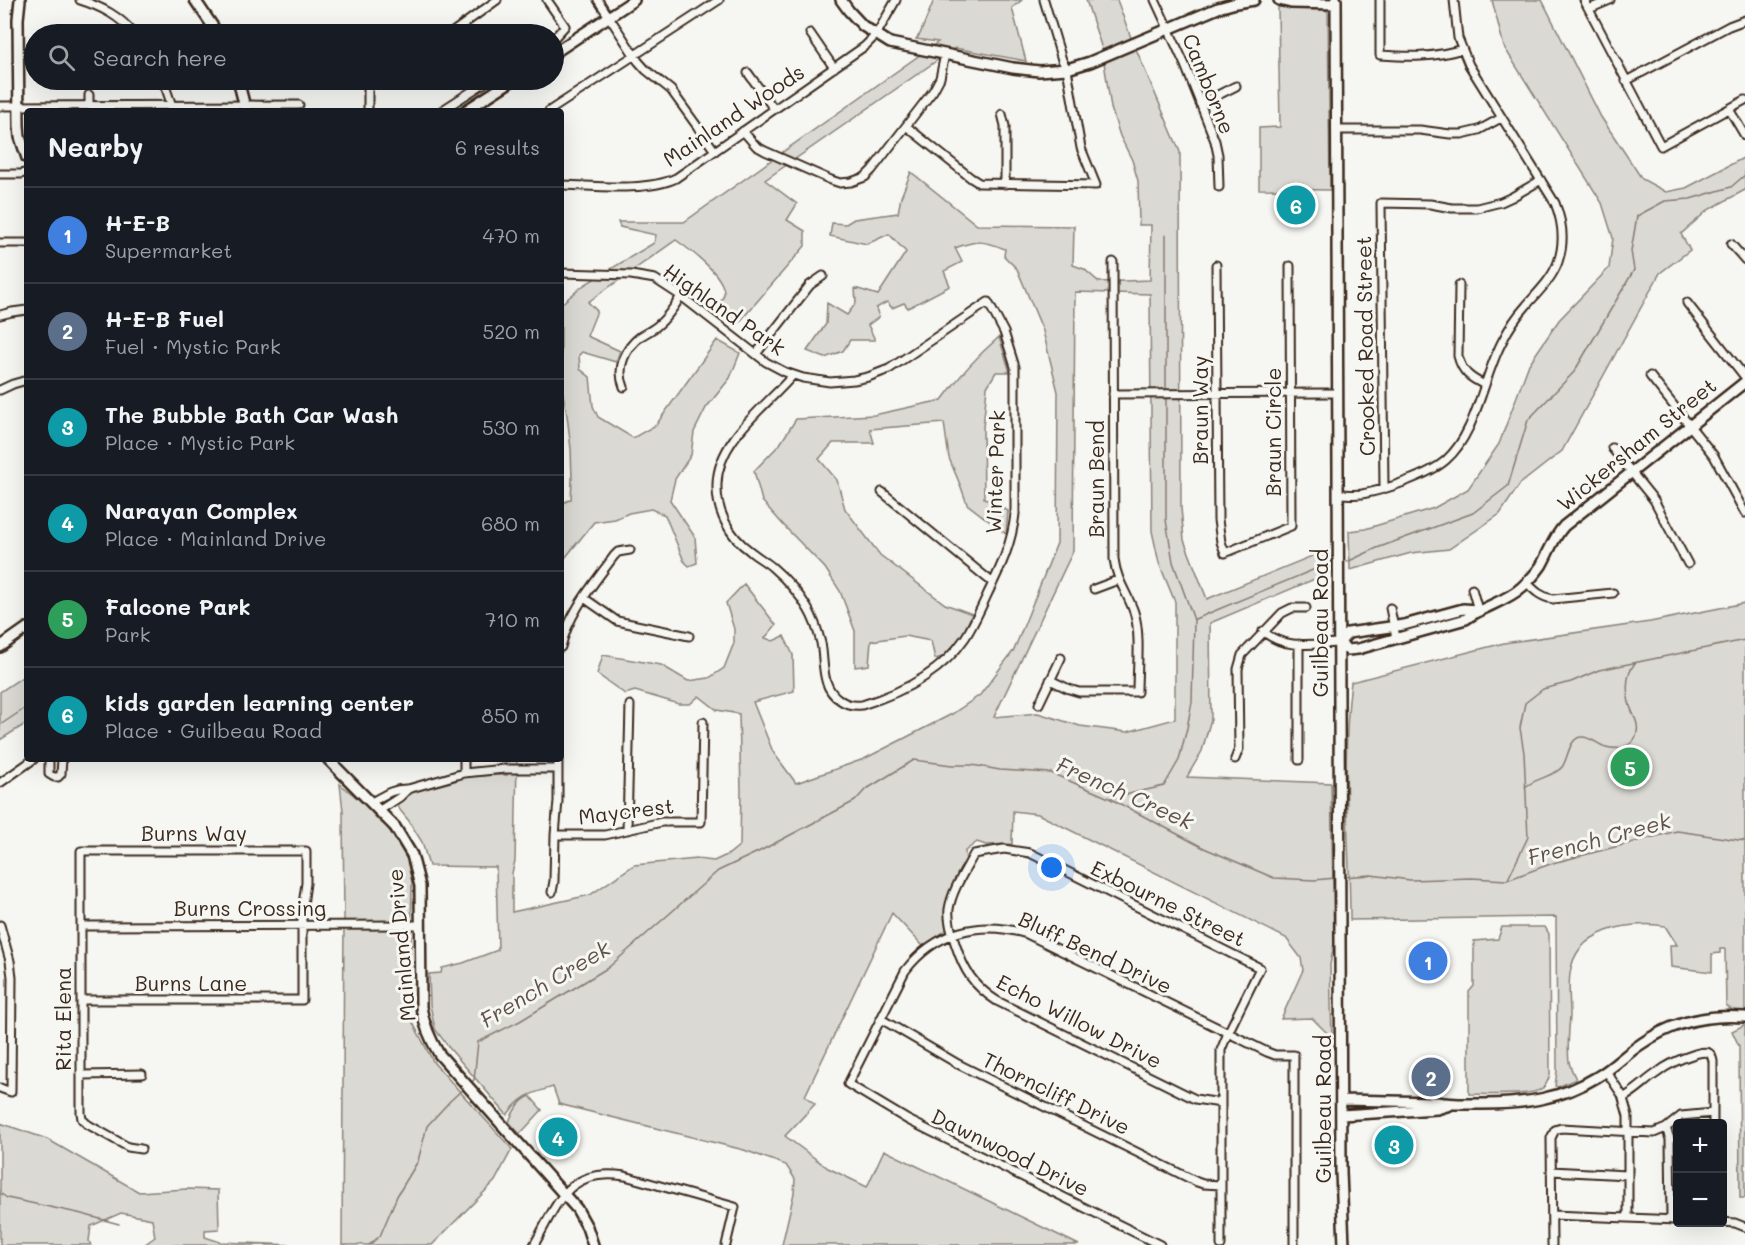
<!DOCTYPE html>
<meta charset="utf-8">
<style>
:root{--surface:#171b24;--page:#20242c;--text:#f1f3f6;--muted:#9ea1a6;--line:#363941;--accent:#db2777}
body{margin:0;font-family:Mali,sans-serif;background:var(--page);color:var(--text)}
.controls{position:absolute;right:18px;bottom:18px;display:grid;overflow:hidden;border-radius:6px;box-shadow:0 6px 24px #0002}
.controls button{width:54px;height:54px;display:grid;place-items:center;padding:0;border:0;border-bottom:2px solid var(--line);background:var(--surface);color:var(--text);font:30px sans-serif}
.you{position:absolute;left:1052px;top:868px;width:21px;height:21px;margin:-15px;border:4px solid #fff;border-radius:50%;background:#1a73e8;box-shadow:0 0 0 9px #1a73e833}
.badge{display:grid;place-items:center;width:39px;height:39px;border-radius:50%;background:var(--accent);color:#fff;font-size:20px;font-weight:700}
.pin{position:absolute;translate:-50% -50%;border:3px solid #fff;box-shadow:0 2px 6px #0006}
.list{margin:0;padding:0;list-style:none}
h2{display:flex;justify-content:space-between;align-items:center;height:78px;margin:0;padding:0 24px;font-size:26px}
h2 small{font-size:20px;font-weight:400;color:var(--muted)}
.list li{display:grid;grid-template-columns:39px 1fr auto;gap:18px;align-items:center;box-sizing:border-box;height:96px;padding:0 24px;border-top:2px solid var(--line)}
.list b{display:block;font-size:22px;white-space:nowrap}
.list p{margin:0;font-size:20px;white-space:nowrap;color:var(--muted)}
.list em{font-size:20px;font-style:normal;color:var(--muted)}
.icon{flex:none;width:33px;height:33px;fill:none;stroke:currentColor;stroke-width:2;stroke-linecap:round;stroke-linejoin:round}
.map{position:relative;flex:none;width:1745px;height:1245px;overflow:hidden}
.search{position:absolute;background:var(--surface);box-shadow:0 6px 24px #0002;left:24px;top:24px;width:540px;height:66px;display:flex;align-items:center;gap:15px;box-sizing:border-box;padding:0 21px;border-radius:33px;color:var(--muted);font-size:22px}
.panel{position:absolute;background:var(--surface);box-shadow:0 6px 24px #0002;left:24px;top:108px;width:540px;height:654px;border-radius:6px}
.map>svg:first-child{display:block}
</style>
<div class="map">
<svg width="1745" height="1245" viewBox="0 0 1745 1245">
<rect width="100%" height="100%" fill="#f6f6f2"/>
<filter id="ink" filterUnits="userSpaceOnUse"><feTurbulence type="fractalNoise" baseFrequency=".0167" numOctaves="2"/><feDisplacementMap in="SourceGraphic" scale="12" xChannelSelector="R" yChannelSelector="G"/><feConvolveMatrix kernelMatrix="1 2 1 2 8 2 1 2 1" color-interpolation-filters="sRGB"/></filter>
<g filter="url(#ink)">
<!-- green -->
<path fill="#dad9d3" stroke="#8a8278" stroke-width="1.5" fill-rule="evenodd" d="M 934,0 L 1022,0 L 1012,8 L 1026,61 L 955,48 L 765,180 L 797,204 L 787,220 L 805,231 L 805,246 L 736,326 L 716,311 C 718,306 723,299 724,294 C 725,275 690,250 676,240 L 588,302 L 597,311 L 587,336 L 620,351 L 616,362 L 582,352 L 579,355 L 580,369 L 590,377 L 593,406 L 598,417 L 633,438 L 656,425 L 717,340 L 740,353 L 730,378 L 706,408 L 694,432 L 691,455 L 675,479 L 670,500 L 695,537 L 697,563 L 689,566 L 684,561 L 665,515 L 651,509 L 629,513 L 615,519 L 594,522 L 561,563 L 561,504 L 571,499 L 572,480 L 571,449 L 567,415 L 561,384 L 561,304 L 584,285 L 654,243 L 656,235 L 620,227 L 618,222 L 684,222 L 938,42 L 916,39 L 920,34 Z
M 1086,0 L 1117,0 L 1130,35 L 1180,152 L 1181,508 L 1184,540 L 1207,599 L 1329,549 L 1329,573 L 1210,623 L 1211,719 L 1202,751 L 1187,777 L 1331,783 L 1334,944 L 1330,965 L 1332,1038 L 1312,1018 L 1281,1019 L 1303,970 L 1301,958 L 1286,938 L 1038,814 L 1013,811 L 1012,844 L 986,845 L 977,842 L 965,851 L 966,862 L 945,908 L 948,929 L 923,946 L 892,913 L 805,1096 L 815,1104 L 785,1136 L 828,1168 L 867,1187 L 884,1150 L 1079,1245 L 782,1245 L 794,1193 L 795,1179 L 786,1165 L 744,1150 L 559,1104 L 553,1087 C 530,1094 522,1095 507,1115 L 450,1049 L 435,1029 L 430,1005 L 429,974 L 441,973 L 442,968 L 463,963 L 498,950 L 496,867 L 429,866 L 422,842 L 409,821 L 395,804 L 415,791 L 451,782 L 466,777 L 489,775 L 507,775 L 501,763 L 501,759 L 517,759 L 515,861 L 512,873 L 512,912 L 590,895 L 634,865 L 697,859 L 714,861 L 729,854 L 740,845 L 741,790 L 739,714 L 717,710 L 699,696 L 690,704 L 679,704 L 635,691 L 625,694 L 597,674 L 603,655 L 661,665 L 688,681 L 709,678 L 724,668 L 734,643 L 734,629 L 726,603 L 744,584 L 776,625 L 765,638 L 773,641 L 784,636 L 793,655 L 794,691 L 753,702 L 773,752 L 796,783 L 864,759 L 952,714 L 980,695 L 1014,650 L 1057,543 L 1058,392 L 1043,331 L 1017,269 L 1004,256 L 1005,249 C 982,240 978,240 955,248 L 962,262 L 944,271 L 950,286 L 908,308 L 904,303 L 892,308 L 887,302 L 876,308 L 879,317 L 868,325 L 875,340 L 850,340 L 843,351 L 825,358 L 807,351 L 826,324 L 827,303 L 847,315 L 856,303 L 855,288 L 878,295 L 906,252 L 889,234 L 867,244 L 830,236 L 832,223 L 846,224 L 854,219 L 898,213 L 901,197 L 911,172 L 977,225 L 1074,226 L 1073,265 L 1084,269 L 1099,282 L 1150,280 L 1151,225 L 1139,225 L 1138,181 L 1132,160 L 1120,136 L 1111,108 L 1102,49 ZM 1075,292 L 1150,294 L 1152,531 L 1159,563 L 1175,602 L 1175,719 L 1127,732 L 1080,726 L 1038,713 L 994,717 L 1073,551 Z
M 1492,0 L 1542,0 L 1601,117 L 1642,179 L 1666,192 L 1686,188 L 1745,157 L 1745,190 L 1708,210 L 1681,234 L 1690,250 L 1660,273 L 1562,451 L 1520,484 L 1500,514 L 1449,549 L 1411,553 L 1350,570 L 1349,531 L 1365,529 L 1434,508 L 1468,489 L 1499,444 L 1529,364 L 1559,320 L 1609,268 L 1613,238 L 1602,203 L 1504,47 Z
M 1278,7 L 1325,9 L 1328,12 L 1330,190 L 1259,189 L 1259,128 L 1280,127 Z
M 999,337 L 1010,372 L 996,372 L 987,387 L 983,428 L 984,498 L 1008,511 L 1006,534 L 967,504 L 961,487 L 949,458 L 944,423 L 870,429 L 874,443 L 833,443 L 819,459 L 837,480 L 845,509 L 880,555 L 945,604 L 972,614 L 962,636 L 946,656 L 935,659 L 931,641 L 905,636 L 871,641 L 869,665 L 855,667 L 855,631 L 840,591 L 825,568 L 787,529 L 762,501 L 754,471 L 780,444 L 796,419 L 874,415 L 942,400 C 959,376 977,356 999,337 Z
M 1745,603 L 1745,1012 L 1734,1011 L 1726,1006 L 1725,949 L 1720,949 L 1720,953 L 1712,954 L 1712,972 L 1671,967 L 1670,945 L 1677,945 L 1665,926 C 1629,921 1575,929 1570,974 C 1568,987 1570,1002 1570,1016 C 1569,1030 1567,1047 1569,1062 C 1570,1067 1573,1073 1576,1079 L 1558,1087 L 1555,1086 L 1557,1071 L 1556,917 L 1350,920 C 1350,841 1341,760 1351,682 L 1504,643 L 1650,622 Z
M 27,674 L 27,723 L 0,740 L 0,692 Z
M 340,784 L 367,806 L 378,820 L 387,827 L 399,844 L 408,862 L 412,882 L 410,1017 L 434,1063 L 512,1149 L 495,1181 L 432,1245 L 342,1245 L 344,919 L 343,811 Z
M 1502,927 L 1545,927 L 1549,934 L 1550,1075 C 1548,1080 1547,1084 1543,1088 C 1531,1097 1485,1094 1469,1094 L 1469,992 L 1474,986 L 1474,941 L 1498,939 Z
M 1744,1025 L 1745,1025 L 1745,1198 L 1740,1198 L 1739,1046 L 1732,1031 Z
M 530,1096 L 542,1110 L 520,1134 L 509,1122 C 513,1111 519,1101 530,1096 Z
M 0,1123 L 47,1139 L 139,1192 L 187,1189 L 218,1190 L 219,1229 L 205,1230 L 205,1237 L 220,1242 L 292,1245 L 144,1245 L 155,1237 L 152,1219 L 121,1213 L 91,1226 L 89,1241 L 91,1245 L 0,1245 Z"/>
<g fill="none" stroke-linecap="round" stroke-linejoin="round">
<!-- stream -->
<path stroke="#857a71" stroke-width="1.5" d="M 97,110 L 97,111
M 1166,235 L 1166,388
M 1347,562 L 1377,548 L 1473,513 L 1508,486 L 1528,420 L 1574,372 L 1634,270 L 1631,251 L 1637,216 L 1665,201 L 1690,199 L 1731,187 L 1745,175
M 1195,619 L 1332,562
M 0,725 L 27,707
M 1525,787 C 1536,778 1555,776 1562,767 C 1568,759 1569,738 1581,737 C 1590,736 1598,745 1606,747 C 1616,750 1630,748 1635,738 C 1642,725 1632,715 1629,703 C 1626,689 1626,674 1635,663
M 1111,798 L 1164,786 L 1179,760 L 1187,728 L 1192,702 L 1194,620 L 1173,562 L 1166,520 L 1166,398
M 1343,877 L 1371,875 L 1410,880 L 1471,878 L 1507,880 L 1553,863 L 1677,831 L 1745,841
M 1508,879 L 1528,837 L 1524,753 L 1520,728 L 1525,703 L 1543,689 L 1571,682 L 1599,670 L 1745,640
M 470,1083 L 474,1080 L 478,1042 L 520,1021 L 609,967 L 718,871 L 760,851 L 855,801 L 865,790 L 914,760 L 952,765 L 972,765 L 1000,770 L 1051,773 L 1109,798 L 1204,848 L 1274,878 L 1314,880 L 1336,878
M 0,1193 L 7,1198 L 78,1213 L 119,1224
M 369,1245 L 380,1236 L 397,1196 L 418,1161 L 427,1126 L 450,1101 L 464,1088"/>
<!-- street casing -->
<g stroke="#3b2a1e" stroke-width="11">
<path id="street" d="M 80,0 C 102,7 120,16 134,34
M 547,0 L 565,26 L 554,38
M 598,0 L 638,61 L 646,70 L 671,90 L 715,151
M 1155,0 L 1185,65 L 1215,141 L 1218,155 L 1219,187
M 1380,0 L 1380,55 C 1408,57 1435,58 1462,49
M 1584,0 L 1661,146 L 1745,100
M 1589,9 L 1610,0
M 810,33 L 834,68
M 450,34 L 497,0
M 748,73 L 774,109
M 163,80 L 172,106
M 1626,81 L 1729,26 L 1745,20
M 89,95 L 89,106
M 1200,104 L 1236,86
M 0,106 L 299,105
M 1729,109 L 1745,136
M 368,111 L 368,80
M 441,111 L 489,80
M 549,111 L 719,0
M 1002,114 L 1005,126 L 1005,184
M 906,126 L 971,178 L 979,183 L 1096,185 L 1081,148 L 1067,69 L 1062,60 L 1044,0
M 1336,130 L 1420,130 L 1450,134 L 1462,134 L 1479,130 L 1501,118
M 743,131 L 756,146 L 765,151 L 831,180 L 840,183 L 851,182 L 865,177 L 872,170 L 933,91 L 940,78 L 945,54
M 0,174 L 21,174 L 27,172
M 561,185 C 594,186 647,192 676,178 L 865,46 L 876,35 L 896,0
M 0,243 L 27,243
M 1731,244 L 1745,260
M 1216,265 L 1218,520 L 1221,542 L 1225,553 L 1291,526 L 1290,266
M 561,273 L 631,275 L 655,279 L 681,296 L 766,362 L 785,372 L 803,378 L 830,382 L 854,380 L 868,377 L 889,369 L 988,302 L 1004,332 L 1015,367 L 1015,514 C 1012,543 1001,567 988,593 C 981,608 974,624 965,638 C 942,672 901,693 862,705 C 854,706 847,705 840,700 C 820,687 825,663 821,643 C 818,631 814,619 808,609 C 799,593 786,579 772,567 C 765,561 757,557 750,551 C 729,536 716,511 717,484 C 718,439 766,407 793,375
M 1459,285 L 1458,356 C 1462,372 1470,378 1485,385
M 1687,303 L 1745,377
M 0,315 L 12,312 L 27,310
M 756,354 L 810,285 L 823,276
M 1650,376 L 1714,456 L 1745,513
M 624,387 C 616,368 625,348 641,336 C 646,333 652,330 657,326 C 667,318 675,306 681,296
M 0,390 L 13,384 L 27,380
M 1113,394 L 1338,393
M 1612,448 L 1654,500 L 1688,564
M 1384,488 L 1381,203 L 1430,204 L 1452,208 L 1477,208 L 1501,202 L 1512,197 L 1541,180
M 882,492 L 993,583
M 1339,494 C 1346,494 1354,495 1362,494 C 1385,490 1429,475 1446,460 C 1477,433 1483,376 1503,340 C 1509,328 1517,316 1526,306 C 1538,292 1552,279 1558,262 C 1565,242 1563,223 1555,203 L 1469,65 L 1458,38 L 1454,0
M 1527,583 C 1535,591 1541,597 1553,599 L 1613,593
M 1094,589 L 1118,580
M 1472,589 L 1478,610
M 584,598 L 617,621 L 689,636
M 1390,608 L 1396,638
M 1263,631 C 1284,650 1313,644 1339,643
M 1299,644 L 1299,760
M 561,647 C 569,612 593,585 614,556 L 618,552 L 630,550
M 1050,680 L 1069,689 L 1079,692 L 1137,692 C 1137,669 1141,633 1134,612 C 1127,592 1117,582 1114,559 L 1113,262
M 1039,704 L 1061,658
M 49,759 L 49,774 L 54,777 L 58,777 L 61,774 L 62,759
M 464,759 L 464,773
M 1235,759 L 1239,749 L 1238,669 L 1242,655 L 1282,613 L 1292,608 L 1306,608
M 0,783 L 34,759
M 372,802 C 384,795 394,788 408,789 L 464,773 L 505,769 L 558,769
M 380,810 L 400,797 L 408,789
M 627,830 L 630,705
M 555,835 L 605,835 L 662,822 L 701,822 L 703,722
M 552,892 L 554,881 L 555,835 L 558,801 L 558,759
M 0,925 L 10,961 L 12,977 L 11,1092 L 0,1088
M 81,926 L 420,925
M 81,1000 L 302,1000 L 302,912 L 306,883 L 306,851 L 81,851 L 81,1113 L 82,1119 L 87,1124 L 128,1147 L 141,1149
M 881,1019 L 958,1064 L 1197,1182 L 1203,1184 L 1221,1185
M 1606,1071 L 1622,1095 L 1628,1116 L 1628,1218
M 81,1075 L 142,1074
M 1623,1098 C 1636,1091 1645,1081 1657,1073 C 1668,1064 1682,1058 1695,1054 C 1699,1053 1704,1051 1709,1053 C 1712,1055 1712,1058 1713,1061 L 1713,1124
M 1221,1103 L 1195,1099 L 997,1001 C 986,994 977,986 970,976 C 960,962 947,925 949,909 C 952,890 965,871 974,854 L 1004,849 L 1030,853 L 1260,968 L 1228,1033 L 1221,1050 L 1221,1245
M 1666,1128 L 1670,1139 L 1671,1220
M 1551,1171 L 1627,1175
M 1552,1215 L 1678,1220
M 1722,1222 L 1735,1223 L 1745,1227
M 534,1245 C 558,1203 567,1167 625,1176 L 735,1207 L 726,1245
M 1160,1245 L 908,1120 L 848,1084 L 905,971 C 935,932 979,919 1027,934 L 1267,1052 L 1275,1055 L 1294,1055 L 1294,1245
M 1552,1245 L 1551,1138 L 1555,1130 L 1561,1128 L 1654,1133 L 1666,1128 L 1681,1116 L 1713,1113"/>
</g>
<!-- secondary casing -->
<g stroke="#3b2a1e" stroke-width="14">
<path id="secondary" d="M 20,0 L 18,19 L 19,125 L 20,137 L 27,158
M 195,0 L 218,34
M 841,0 L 849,11 L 863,26 L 890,43 L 1013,68 L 1039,71 L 1067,69 L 1090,62 L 1218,8 L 1236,3 L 1254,0
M 1279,0 L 1291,3 L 1336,4
M 1336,0 L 1341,1172 L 1344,1245
M 554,53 L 634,0
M 238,80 L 246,111
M 465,111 L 513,80
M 1339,643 L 1348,650 L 1358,649 L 1466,619 C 1483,606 1506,602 1522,587 C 1529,581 1536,573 1541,566 C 1549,552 1553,538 1564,526 L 1745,382
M 1339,643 L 1348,633 L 1404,625 L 1463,609 L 1478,610
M 0,647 L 27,628
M 328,759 L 395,827 L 412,855 L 420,886 L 421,1007 C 424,1025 430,1039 439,1054 L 577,1209 L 587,1227 L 593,1245
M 1342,1100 L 1437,1102 C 1453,1105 1467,1104 1483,1104 C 1524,1104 1561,1099 1597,1077 C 1613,1068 1626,1054 1641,1044 C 1672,1022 1707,1014 1745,1017
M 1342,1115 L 1437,1109 L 1450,1105"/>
</g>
<!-- street -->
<use href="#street" stroke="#f6f6f2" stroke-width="7"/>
<!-- secondary -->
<use href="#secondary" stroke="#f6f6f2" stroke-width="9"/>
</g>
</g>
<g text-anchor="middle" stroke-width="6" stroke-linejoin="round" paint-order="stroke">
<!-- street labels -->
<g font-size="21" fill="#3b2a1e" stroke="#f6f6f2">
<text transform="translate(1208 84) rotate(68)" y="7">Camborne</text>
<text transform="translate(734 116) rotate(-34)" y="7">Mainland Woods</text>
<text transform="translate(724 310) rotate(35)" y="7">Highland Park</text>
<text transform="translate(1366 346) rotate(-91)" y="7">Crooked Road Street</text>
<text transform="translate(1201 410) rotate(-90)" y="7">Braun Way</text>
<text transform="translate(1274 432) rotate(-90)" y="7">Braun Circle</text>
<text transform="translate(1637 445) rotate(-39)" y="7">Wickersham Street</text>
<text transform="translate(996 472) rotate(-88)" y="7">Winter Park</text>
<text transform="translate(1097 479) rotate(-90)" y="7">Braun Bend</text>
<text transform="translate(1321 623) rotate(-90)" y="7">Guilbeau Road</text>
<text transform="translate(626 812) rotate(-7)" y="7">Maycrest</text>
<text x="194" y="841">Burns Way</text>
<text transform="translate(1168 904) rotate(26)" y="7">Exbourne Street</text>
<text x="250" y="916">Burns Crossing</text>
<text transform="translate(402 945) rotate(-95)" y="7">Mainland Drive</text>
<text transform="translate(1095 953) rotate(25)" y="7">Bluff Bend Drive</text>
<text x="191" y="991">Burns Lane</text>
<text transform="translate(64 1019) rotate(-90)" y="7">Rita Elena</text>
<text transform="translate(1079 1022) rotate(27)" y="7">Echo Willow Drive</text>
<text transform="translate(1056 1094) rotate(26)" y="7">Thorncliff Drive</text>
<text transform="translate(1324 1109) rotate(-90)" y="7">Guilbeau Road</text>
<text transform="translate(1010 1153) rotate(26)" y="7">Dawnwood Drive</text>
</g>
<!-- water labels -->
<g font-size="22" font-style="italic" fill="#605248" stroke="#f6f6f2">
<text transform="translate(1125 793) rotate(24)" y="8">French Creek</text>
<text transform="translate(1599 839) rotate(-15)" y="8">French Creek</text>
<text transform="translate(545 984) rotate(-31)" y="8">French Creek</text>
</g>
</g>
</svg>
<div class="controls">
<button>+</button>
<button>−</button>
</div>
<div class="you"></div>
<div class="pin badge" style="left:1428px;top:961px;background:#3f7fe0">1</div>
<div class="pin badge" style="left:1431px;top:1077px;background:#5c6f8a">2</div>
<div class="pin badge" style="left:1394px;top:1145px;background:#0f9aa8">3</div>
<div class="pin badge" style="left:558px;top:1137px;background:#0f9aa8">4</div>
<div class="pin badge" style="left:1630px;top:767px;background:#2e9e5b">5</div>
<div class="pin badge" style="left:1296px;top:205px;background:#0f9aa8">6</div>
<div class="search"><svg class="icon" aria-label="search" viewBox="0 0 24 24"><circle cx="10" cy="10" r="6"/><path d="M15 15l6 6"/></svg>Search here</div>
<section class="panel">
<h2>Nearby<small>6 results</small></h2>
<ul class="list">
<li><span class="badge" style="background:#3f7fe0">1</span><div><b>H-E-B</b><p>Supermarket</p></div><em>470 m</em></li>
<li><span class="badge" style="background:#5c6f8a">2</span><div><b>H-E-B Fuel</b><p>Fuel · Mystic Park</p></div><em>520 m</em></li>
<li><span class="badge" style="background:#0f9aa8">3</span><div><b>The Bubble Bath Car Wash</b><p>Place · Mystic Park</p></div><em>530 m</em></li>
<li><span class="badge" style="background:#0f9aa8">4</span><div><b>Narayan Complex</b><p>Place · Mainland Drive</p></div><em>680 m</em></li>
<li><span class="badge" style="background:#2e9e5b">5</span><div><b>Falcone Park</b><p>Park</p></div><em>710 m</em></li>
<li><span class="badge" style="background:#0f9aa8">6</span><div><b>kids garden learning center</b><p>Place · Guilbeau Road</p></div><em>850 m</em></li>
</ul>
</section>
</div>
